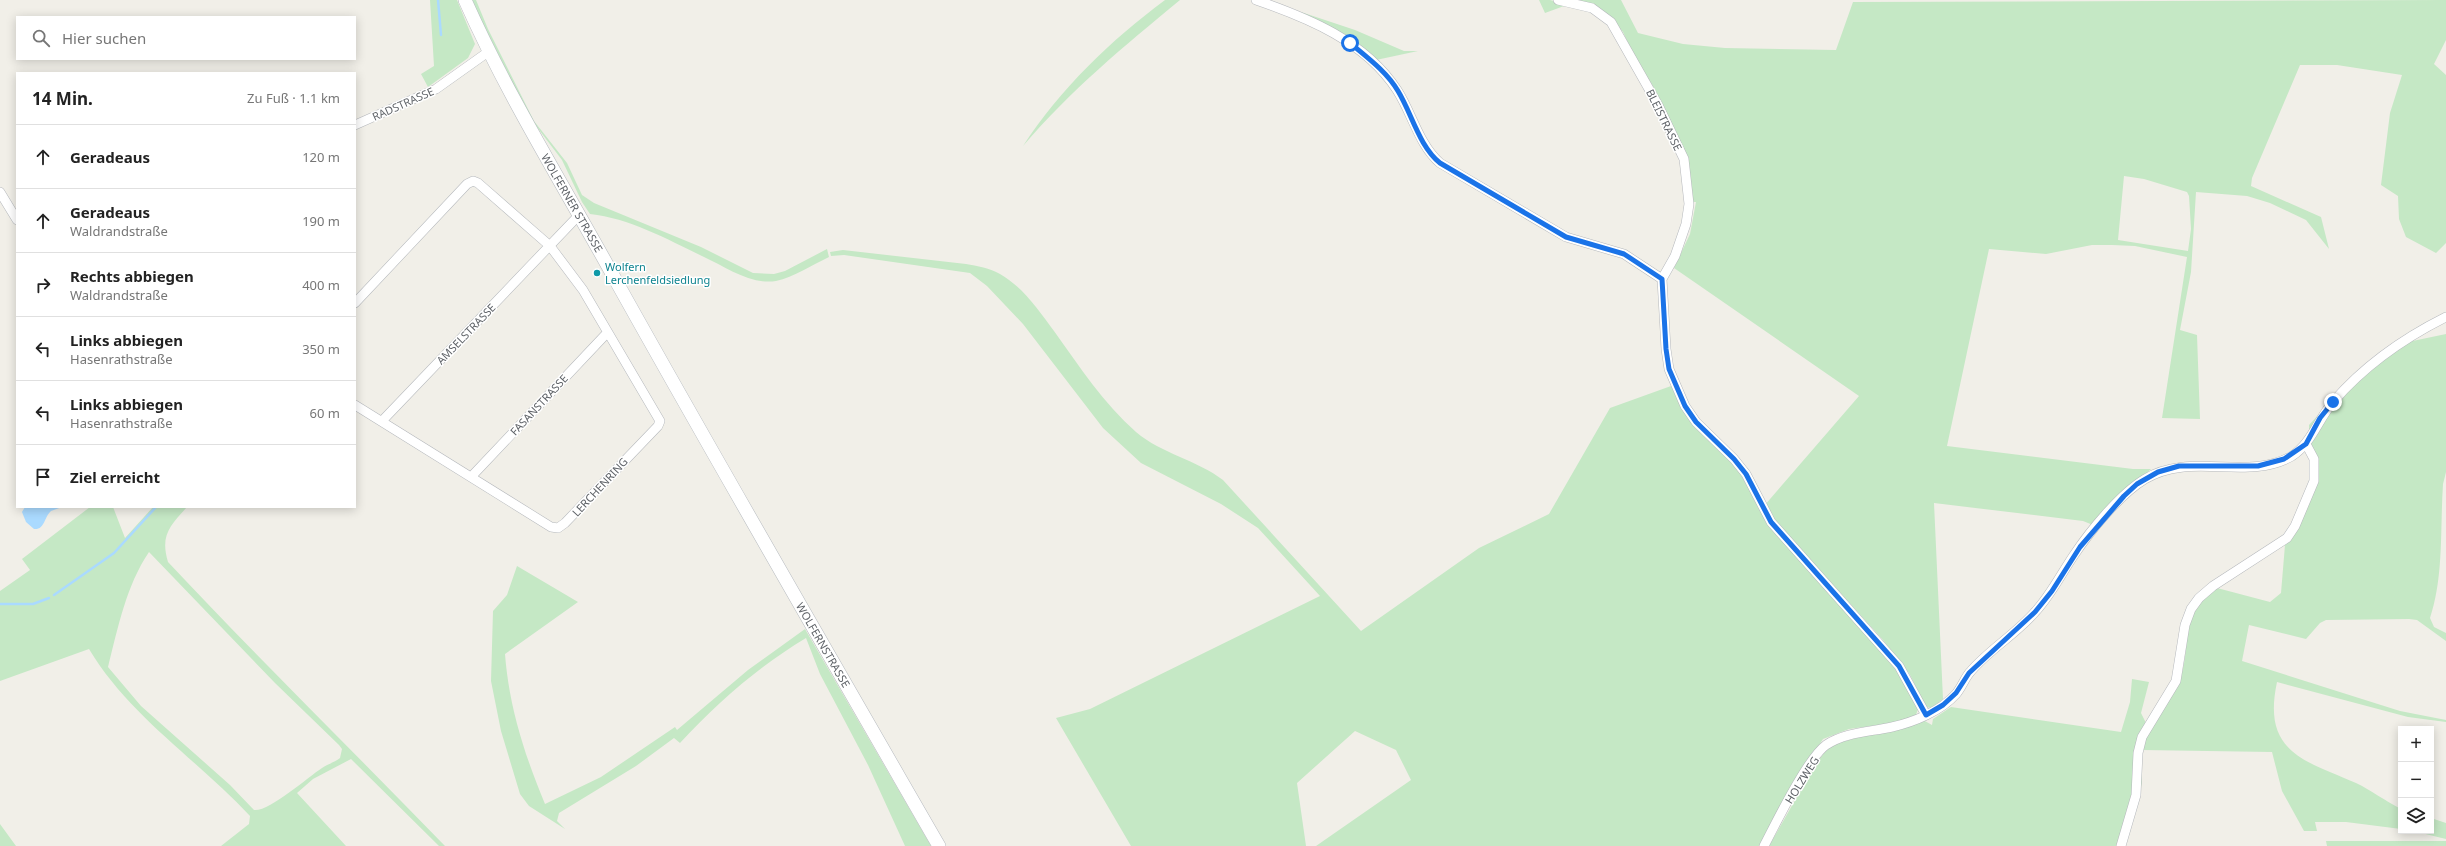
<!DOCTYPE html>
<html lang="de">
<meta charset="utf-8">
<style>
:root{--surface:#fff;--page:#f6f6f6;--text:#222;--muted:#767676;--line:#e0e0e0}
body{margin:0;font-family:"Noto Sans",sans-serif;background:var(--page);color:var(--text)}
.controls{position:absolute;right:12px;bottom:12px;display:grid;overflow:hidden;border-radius:0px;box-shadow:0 2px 10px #0003}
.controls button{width:36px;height:36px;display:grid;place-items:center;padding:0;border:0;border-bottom:1px solid var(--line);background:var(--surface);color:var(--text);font:20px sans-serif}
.stop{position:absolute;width:12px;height:12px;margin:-9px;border:3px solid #1a73e8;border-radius:50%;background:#fff}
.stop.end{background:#1a73e8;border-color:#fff;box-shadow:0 1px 4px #0008}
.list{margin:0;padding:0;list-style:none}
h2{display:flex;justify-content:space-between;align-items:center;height:52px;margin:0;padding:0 16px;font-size:17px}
h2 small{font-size:13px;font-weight:400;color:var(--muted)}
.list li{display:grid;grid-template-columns:26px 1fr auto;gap:12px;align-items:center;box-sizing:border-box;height:64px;padding:0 16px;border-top:1px solid var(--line)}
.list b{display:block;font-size:15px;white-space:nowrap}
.list p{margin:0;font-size:13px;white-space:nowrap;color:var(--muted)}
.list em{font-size:13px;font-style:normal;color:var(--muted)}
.icon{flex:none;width:22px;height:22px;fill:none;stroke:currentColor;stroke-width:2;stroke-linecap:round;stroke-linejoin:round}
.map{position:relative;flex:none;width:2446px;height:846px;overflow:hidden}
.search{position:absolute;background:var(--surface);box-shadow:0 2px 10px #0003;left:16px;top:16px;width:340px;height:44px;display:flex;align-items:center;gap:10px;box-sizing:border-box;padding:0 14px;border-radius:0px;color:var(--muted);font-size:15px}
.panel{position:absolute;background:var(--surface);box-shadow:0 2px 10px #0003;left:16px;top:72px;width:340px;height:436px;border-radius:0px}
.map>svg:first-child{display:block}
</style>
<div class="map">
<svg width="2446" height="846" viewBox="0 0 2446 846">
<rect width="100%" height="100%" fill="#f1efe8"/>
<!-- green -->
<path fill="#c5e8c5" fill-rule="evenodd" d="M 430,0 L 457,0 L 475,44 L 468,58 L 428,87 L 421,74 L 434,66 Z
M 471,0 L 476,0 L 488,29 L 534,121 L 567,163 L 582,195 L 594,203 L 701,247 L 753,273 L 774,274 L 785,271 L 827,249 L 829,257 C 812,265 794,277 776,281 C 750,285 726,267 704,257 C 669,240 629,218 590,214 L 582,202 L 562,160 L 530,118 Z
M 1165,0 L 1180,0 C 1123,47 1071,90 1023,146 C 1061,88 1110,41 1165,0 Z
M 1539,0 L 1550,0 L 1574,6 L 1564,6 L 1545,13 Z
M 1568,0 L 1621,0 L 1638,33 L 1683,44 L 1725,48 L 1836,50 L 1853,2 L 2446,0 L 2446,40 L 2434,64 L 2446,75 L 2446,243 L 2436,253 L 2406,237 L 2399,219 L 2398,196 L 2381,185 L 2390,113 L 2402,75 L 2337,65 L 2300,65 L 2252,178 L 2251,186 L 2321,217 L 2329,249 L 2306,220 L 2270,203 L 2247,196 L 2196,192 L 2191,272 L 2180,330 L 2197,335 L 2200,419 L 2162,418 L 2187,257 L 2135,246 L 2112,245 L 2092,245 L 2046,254 L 1989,249 L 1947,446 L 2133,469 L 2151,469 L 2093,525 L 2083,521 L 1934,503 L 1943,699 L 1931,708 L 1926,707 L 1909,673 L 1883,640 L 1775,521 L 1764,506 L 1859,396 L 1674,268 L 1690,234 L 1696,202 L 1692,202 L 1689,167 L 1685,151 L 1654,88 L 1634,56 L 1623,32 L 1612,19 ZM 2124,176 L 2144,179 L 2187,192 L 2189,196 L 2191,229 L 2188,251 L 2118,240 Z
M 1301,12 L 1355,30 L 1404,51 L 1418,51 L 1376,60 L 1339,32 Z
M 843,250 L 966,264 C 977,266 990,268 1000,274 C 1023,287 1039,311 1054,331 C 1079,366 1104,404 1136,432 C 1162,454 1197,460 1223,480 L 1361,631 L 1479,548 L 1549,514 L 1610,408 L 1671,386 L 1683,408 L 1733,460 L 1768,524 L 1897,668 L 1918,709 L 1916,715 L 1893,723 L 1849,729 L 1823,739 L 1795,783 L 1760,846 L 1316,846 L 1411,780 L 1396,750 L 1355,731 L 1297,783 L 1306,846 L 1131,846 L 1056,718 L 1090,709 L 1320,596 L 1258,528 L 1221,504 L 1141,463 L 1103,428 L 1023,324 L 987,286 L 970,273 L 844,255 L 831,256 L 830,252 Z
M 2446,334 L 2446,472 L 2443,484 C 2440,528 2444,576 2430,618 L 2434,627 L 2446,633 L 2446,641 L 2417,620 L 2409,619 L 2326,620 L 2320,623 L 2306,639 L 2249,625 L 2242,661 L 2400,711 L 2446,720 L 2446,722 L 2408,717 L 2277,682 C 2262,752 2303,760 2356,783 C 2371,790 2385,801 2401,809 L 2401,829 L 2346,822 L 2315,822 L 2317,831 L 2304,831 L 2282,791 L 2272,752 L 2142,750 L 2142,782 L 2137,805 L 2118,846 L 1769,846 L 1815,765 L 1827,749 L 1838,743 L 1923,720 L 1932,725 L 1933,719 L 1951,707 L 2121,732 L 2130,702 L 2132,679 L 2149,682 L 2141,713 L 2146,723 L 2179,682 C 2193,649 2177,609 2217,588 L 2270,602 L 2281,593 L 2285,545 L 2292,538 L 2318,480 L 2319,462 L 2309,443 L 2309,425 L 2343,388 L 2403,343 Z
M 90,507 L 113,507 L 125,538 L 153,507 L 187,507 C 170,526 160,535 168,562 C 258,658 353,751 445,846 L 439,846 L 351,759 L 313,779 L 297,793 L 346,846 L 221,846 L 249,824 L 250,816 C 198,760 129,716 89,649 L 0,681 L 0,591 L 30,570 L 22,559 ZM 149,552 L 275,683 L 339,745 L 342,749 L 340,758 C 335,762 328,764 322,768 C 308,777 269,812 254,810 L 230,785 L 141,706 L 108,667 C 118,628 126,586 149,552 Z
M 517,566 L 578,602 L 505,654 C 509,707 525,756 545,804 L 601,777 L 675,727 L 677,730 L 748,670 L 805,629 L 931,846 L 905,846 L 868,765 L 820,674 L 806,638 C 758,667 718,702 680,743 L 674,738 L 636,766 L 559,813 L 557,821 L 565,829 L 529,806 L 520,794 L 501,731 L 491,681 L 493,611 L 507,595 Z
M 2431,818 L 2446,823 L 2446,839 L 2413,831 L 2431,831 Z
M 0,824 L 16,846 L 0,846 Z
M 2326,841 L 2446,841 L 2446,846 L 2327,846 Z"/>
<!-- water -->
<path fill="#aadaff" d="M 25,507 L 62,507 L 51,511 C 44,517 45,530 34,529 L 26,522 L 22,512 Z"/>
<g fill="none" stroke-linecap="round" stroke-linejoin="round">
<!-- stream -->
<path stroke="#aadaff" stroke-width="2.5" d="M 438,0 L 441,35
M 54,595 L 114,553 L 156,507
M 0,604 L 33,604 L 49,598"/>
<!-- minor casing -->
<g stroke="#b5b8bc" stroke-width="10">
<path id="minor" d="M 1256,0 C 1308,18 1365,41 1397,90 C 1412,113 1419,145 1440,163 L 1566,237 L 1624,254 L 1662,279 L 1666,349 L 1669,369 L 1685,406 L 1696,422 L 1734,459 L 1746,474 L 1771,522 L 1899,666 L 1926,715
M 1558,0 L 1592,8 L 1611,22 L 1658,105 L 1684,159 L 1689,204 L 1686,224 L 1675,256 L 1662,279
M 355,125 L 436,89 L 488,52
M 0,192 L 17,220
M 355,303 L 467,184 L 473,181 L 478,183 L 550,246 L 583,290 L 660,421 L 658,426 L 565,523 L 558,528 L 551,527 L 355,405
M 382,421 L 580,214
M 471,477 L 607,333
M 1764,846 C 1776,823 1807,759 1826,745 C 1846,732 1870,732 1892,727 C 1914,722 1941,711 1956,694 C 1962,687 1965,677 1971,671 C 1990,649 2016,634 2035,612 C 2051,595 2061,574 2074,555 C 2090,531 2120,494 2145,479 C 2191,451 2247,482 2292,456 C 2311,444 2319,418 2333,402 C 2364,366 2404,338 2446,317
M 2121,846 L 2136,795 L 2138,753 L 2142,737 L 2176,681 L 2185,625 L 2191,609 L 2199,598 L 2213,586 L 2287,538 L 2295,526 L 2314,481 L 2314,459 L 2306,444"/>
</g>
<!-- secondary casing -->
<g stroke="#b6babf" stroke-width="14">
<path id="secondary" d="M 465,0 C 508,97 564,186 615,279 C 721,469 830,657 939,846"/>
</g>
<!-- minor -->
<use href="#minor" stroke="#fff" stroke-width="9"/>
<!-- secondary -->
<use href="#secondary" stroke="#fff" stroke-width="13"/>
</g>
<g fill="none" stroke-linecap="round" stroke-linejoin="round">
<!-- route -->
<path stroke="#1a73e8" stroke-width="5" d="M 1350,43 C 1368,58 1387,72 1398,91 C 1412,114 1419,146 1440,163 L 1566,237 L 1624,254 L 1662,279 L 1666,349 L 1669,369 L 1685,406 L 1696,422 L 1734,459 L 1746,474 L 1771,522 L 1899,666 L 1926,715 L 1943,705 L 1956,693 L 1969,673 L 2035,612 L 2052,591 L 2080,547 L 2124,496 L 2137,484 L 2158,472 L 2179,466 L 2258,466 L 2284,459 L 2306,444 L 2320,418 L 2333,402"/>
</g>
<!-- markers -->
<circle fill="#0f9aa8" stroke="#fff" stroke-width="1.5" cx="597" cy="273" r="4"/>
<g text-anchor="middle" stroke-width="3" stroke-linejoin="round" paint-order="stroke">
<!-- street labels -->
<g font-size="11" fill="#5f6368" stroke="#fff">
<text transform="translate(403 104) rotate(-24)" y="4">RADSTRASSE</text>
<text transform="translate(1664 120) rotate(64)" y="4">BLEISTRASSE</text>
<text transform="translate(572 203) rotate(60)" y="4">WOLFERNER STRASSE</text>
<text transform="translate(466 334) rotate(-46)" y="4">AMSELSTRASSE</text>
<text transform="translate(539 405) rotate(-47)" y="4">FASANSTRASSE</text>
<text transform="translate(600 487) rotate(-47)" y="4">LERCHENRING</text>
<text transform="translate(823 645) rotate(60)" y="4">WOLFERNSTRASSE</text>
<text transform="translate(1802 780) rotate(-58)" y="4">HOLZWEG</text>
</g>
<!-- culture labels -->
<g font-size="11" fill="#0d838f" stroke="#fff" text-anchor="start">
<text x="605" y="271">Wolfern<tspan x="605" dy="13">Lerchenfeldsiedlung</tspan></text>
</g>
</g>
</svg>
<div class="controls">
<button>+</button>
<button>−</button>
<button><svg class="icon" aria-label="layers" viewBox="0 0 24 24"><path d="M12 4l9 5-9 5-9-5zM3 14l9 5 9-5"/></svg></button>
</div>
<div class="stop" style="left:1350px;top:43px"></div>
<div class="stop end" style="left:2333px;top:402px"></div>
<div class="search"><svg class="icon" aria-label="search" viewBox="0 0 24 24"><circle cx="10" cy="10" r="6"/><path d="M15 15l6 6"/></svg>Hier suchen</div>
<section class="panel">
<h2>14 Min.<small>Zu Fuß · 1.1 km</small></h2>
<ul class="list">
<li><svg class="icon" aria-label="ahead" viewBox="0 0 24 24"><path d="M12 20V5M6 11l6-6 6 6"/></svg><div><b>Geradeaus</b></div><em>120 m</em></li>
<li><svg class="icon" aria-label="ahead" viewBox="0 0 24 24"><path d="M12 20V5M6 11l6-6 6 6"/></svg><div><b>Geradeaus</b><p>Waldrandstraße</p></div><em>190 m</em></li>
<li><svg class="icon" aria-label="right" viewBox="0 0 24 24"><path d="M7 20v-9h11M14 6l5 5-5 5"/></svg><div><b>Rechts abbiegen</b><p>Waldrandstraße</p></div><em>400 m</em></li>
<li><svg class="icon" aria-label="left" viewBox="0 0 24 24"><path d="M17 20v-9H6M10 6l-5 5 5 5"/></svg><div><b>Links abbiegen</b><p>Hasenrathstraße</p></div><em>350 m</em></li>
<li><svg class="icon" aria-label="left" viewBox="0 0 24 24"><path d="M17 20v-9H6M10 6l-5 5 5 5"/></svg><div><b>Links abbiegen</b><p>Hasenrathstraße</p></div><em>60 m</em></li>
<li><svg class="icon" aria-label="arrive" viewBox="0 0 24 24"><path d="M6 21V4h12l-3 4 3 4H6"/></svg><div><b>Ziel erreicht</b></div></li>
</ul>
</section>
</div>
